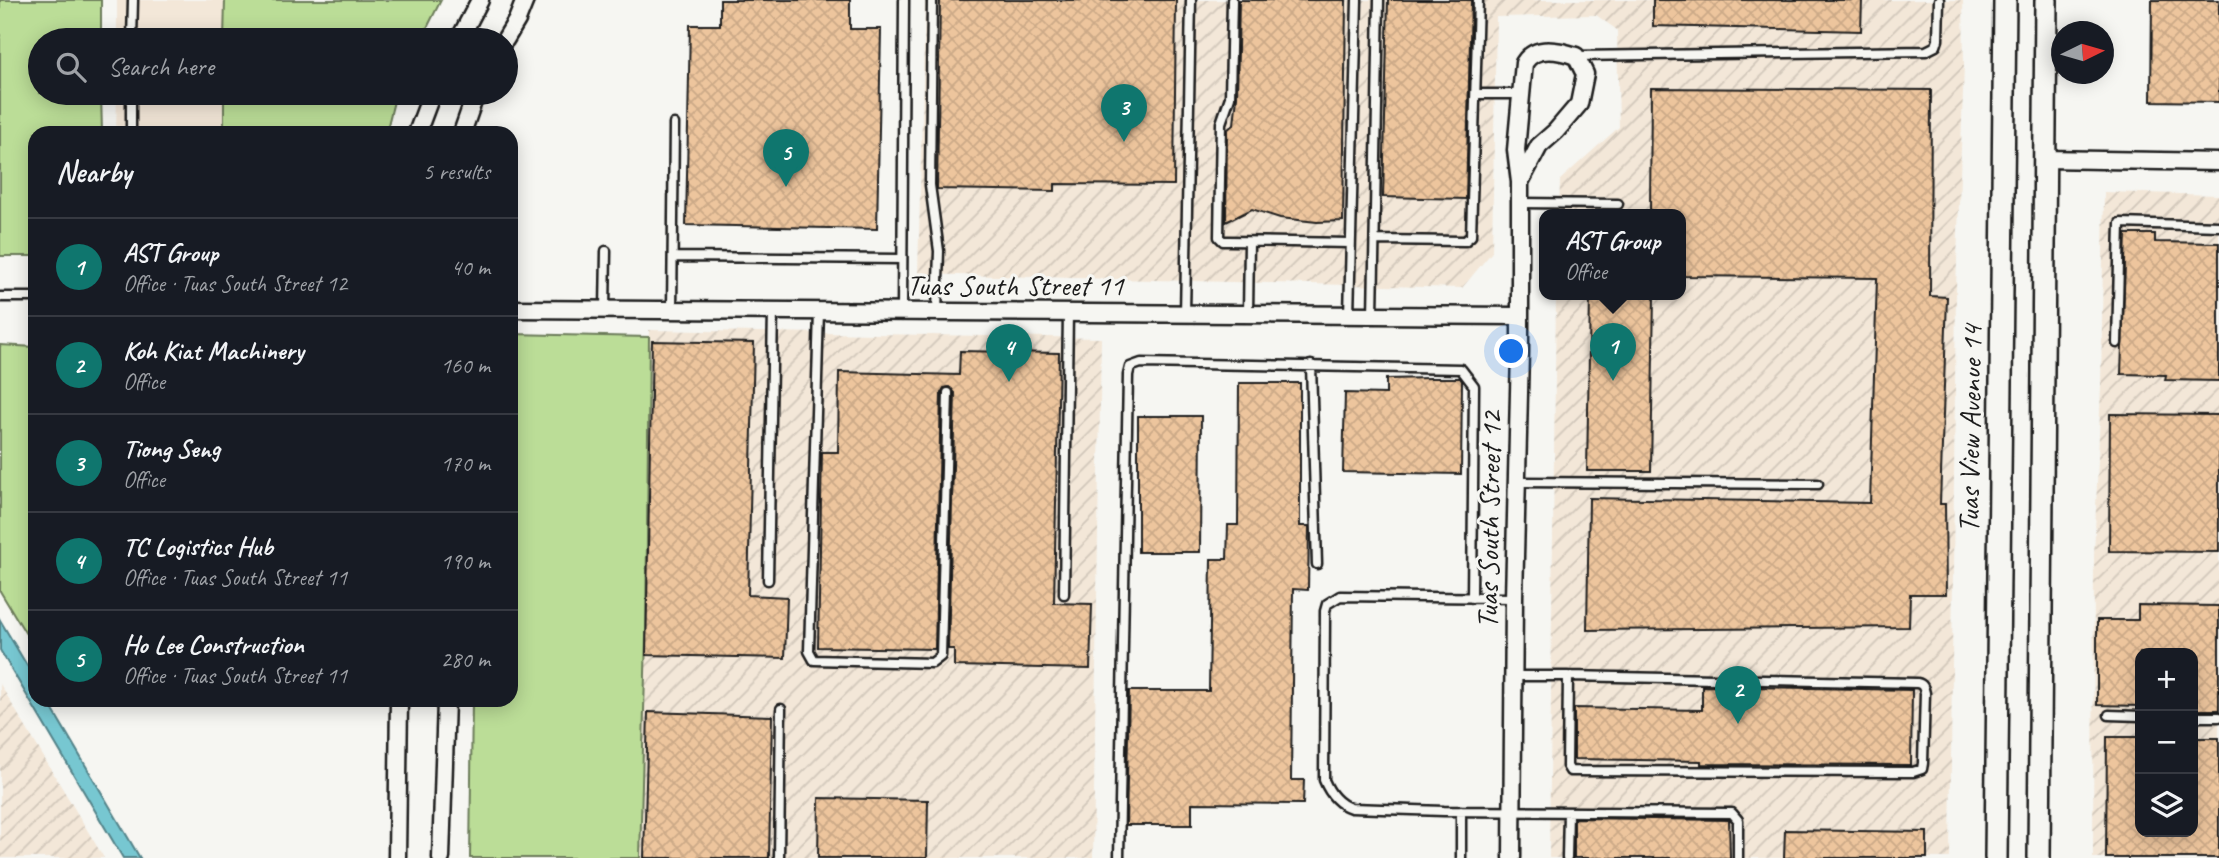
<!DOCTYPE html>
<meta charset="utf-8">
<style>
:root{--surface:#171b24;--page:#242831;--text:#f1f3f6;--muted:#9ea1a6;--line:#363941;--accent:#0f766e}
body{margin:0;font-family:Caveat,sans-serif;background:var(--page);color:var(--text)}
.controls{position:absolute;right:21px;bottom:21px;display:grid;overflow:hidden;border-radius:14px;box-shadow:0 4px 18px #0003}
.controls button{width:63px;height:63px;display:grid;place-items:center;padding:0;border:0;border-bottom:2px solid var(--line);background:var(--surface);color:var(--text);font:35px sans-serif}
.compass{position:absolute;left:2051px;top:21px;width:63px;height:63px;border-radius:50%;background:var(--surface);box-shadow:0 4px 18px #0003;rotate:85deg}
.you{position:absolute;left:1512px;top:352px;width:24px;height:24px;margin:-18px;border:5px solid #fff;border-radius:50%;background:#1a73e8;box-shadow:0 0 0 10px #1a73e833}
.badge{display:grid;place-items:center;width:46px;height:46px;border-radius:50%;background:var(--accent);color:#fff;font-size:23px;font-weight:700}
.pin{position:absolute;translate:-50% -58px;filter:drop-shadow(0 2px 4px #0008)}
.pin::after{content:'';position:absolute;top:37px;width:24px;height:21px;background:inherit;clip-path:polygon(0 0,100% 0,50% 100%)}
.popup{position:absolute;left:1539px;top:209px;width:147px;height:91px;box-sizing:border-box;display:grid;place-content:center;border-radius:14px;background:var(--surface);filter:drop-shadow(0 2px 5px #0005);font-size:23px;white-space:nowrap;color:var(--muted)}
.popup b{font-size:26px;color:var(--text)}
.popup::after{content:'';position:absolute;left:50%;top:100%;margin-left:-14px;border:14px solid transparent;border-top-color:var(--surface)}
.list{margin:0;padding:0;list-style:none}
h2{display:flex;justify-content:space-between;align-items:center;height:91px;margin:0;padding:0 28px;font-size:30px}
h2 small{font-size:23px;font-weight:400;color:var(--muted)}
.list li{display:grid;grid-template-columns:46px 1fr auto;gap:21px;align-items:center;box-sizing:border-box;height:98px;padding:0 28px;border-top:2px solid var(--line)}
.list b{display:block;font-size:26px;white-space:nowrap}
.list p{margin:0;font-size:23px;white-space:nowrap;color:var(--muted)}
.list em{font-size:23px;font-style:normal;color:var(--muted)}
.icon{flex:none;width:38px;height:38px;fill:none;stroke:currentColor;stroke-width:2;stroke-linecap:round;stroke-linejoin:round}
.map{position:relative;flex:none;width:2219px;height:858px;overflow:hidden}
.search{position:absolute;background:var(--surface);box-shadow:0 4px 18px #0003;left:28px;top:28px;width:490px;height:77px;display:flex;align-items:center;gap:18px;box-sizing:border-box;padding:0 24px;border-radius:38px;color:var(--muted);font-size:26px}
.panel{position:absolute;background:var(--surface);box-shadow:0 4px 18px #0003;left:28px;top:126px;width:490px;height:581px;border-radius:21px}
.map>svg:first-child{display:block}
</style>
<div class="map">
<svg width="2219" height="858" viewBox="0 0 2219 858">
<defs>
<pattern id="industrial-furrows" width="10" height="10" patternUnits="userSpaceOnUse" patternTransform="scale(1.75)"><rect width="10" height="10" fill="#f3e7d8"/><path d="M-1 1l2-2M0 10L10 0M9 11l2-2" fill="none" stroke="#d0c6b9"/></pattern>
<pattern id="building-cross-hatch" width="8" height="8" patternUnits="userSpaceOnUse" patternTransform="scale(1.75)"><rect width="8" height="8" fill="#edc59d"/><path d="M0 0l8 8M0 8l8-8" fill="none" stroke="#cba987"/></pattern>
</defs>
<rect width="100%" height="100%" fill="#f6f6f2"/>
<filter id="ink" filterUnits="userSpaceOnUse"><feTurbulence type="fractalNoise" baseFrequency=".0143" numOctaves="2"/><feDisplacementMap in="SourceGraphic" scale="14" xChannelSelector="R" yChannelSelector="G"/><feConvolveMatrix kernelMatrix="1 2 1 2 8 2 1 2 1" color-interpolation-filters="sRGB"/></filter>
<g filter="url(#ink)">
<!-- built -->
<path fill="#f3e7d8" d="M 117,0 L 224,0 L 224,40 L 117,40 Z
M 117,93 L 224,93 L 224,133 L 116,133 Z"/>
<!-- industrial -->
<path fill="url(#industrial-furrows)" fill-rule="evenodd" d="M 925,0 L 1963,0 L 1964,64 L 1956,288 L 1950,858 L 1549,858 L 1556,295 L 1681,295 L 1681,215 L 1559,215 L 1560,180 L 1619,127 L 1617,30 L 1596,15 L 1496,17 L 1492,252 L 1462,288 L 918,274 Z
M 2104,192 L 2219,195 L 2219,858 L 2093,858 L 2094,556 L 2101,387 ZM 2140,653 L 2193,653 L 2193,832 L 2140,832 Z
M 649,330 L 1101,338 L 1093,858 L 640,858 Z
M 0,684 L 104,858 L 0,858 Z"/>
<!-- green -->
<path fill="#bbdd97" stroke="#6c7c5a" stroke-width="2" d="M 0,0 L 101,0 L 101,40 L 40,40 L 40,93 L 101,93 L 102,133 L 35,133 L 35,256 L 0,256 Z
M 225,0 L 441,0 L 421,40 L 224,40 Z
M 224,93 L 396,93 L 386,133 L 224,133 Z
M 511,334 L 649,337 L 646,637 L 640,858 L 470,858 L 472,700 L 511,700 Z
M 0,345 L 35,347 L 35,649 L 0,591 Z"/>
<!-- water -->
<path fill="#77c7d1" stroke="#538389" stroke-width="2" d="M 0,620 L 35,679 L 35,700 L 47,700 L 140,858 L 123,858 L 0,650 Z"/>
<!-- building -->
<path fill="url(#building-cross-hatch)" stroke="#1c1c1c" stroke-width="2" d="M 720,0 L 850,0 L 850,29 L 881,29 L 877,229 L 686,225 L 690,25 L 720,25 Z
M 940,0 L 1176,0 L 1174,185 L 1055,184 L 1055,191 L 937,189 Z
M 1239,0 L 1346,0 L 1343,221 L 1317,222 L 1280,218 L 1252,209 L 1226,222 L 1227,130 L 1234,124 L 1237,97 Z
M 1388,0 L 1471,0 L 1466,199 L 1383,197 Z
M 1653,0 L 1862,0 L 1861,31 L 1653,26 Z
M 2152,0 L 2219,0 L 2219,102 L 2151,101 Z
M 1651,88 L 1931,90 L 1930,296 L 1947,297 L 1940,504 L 1945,504 L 1946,594 L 1910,594 L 1909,627 L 1587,630 L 1589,498 L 1870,503 L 1877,278 L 1681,276 L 1681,215 L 1650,215 Z
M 2126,234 L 2155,234 L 2155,242 L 2219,243 L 2219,381 L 2165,380 L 2166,375 L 2121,374 Z
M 1590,295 L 1654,295 L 1651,471 L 1587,471 Z
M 652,341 L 754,343 L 748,595 L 787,597 L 785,658 L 646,655 Z
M 960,351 L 1059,353 L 1054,603 L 1092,604 L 1090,669 L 954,666 L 954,649 L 948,649 L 955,393 L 949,387 L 944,388 L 941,393 L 935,649 L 818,647 L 822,452 L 838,452 L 839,372 L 959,375 Z
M 1431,378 L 1460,378 L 1462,381 L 1461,474 L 1343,472 L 1345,393 L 1386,394 L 1386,379 Z
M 1239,383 L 1300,383 L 1300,526 L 1309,526 L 1308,590 L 1293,589 L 1291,780 L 1304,780 L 1303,804 L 1192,803 L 1192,825 L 1126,825 L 1129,691 L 1209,691 L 1211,559 L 1227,559 L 1228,525 L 1238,525 Z
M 2110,414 L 2219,415 L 2219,552 L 2109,551 Z
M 1138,416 L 1201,416 L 1200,552 L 1138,552 Z
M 2138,605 L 2219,606 L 2219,710 L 2193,710 L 2193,653 L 2140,653 L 2140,706 L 2097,705 L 2097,620 L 2138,620 Z
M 1702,686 L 1912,690 L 1911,765 L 1701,764 L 1701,761 L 1574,759 L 1574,708 L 1702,710 Z
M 648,712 L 772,716 L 769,858 L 644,858 Z
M 2107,737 L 2140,737 L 2140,832 L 2193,832 L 2193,738 L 2219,738 L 2219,858 L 2106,858 Z
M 819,798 L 928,800 L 927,858 L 818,858 Z
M 1574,818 L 1729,820 L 1730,858 L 1574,858 Z
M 1785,830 L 1927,832 L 1927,858 L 1784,858 Z"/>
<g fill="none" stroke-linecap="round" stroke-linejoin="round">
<!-- lane casing -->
<g stroke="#1c1c1c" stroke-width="13">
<path id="lane" d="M 932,0 L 930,185 L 939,251 L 937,312
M 1232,0 L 1230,97 L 1221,123 L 1219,237 L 1223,241 L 1229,241 L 1350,243
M 132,40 L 133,0
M 1576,56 L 1926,51 L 1936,46 L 1938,40 L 1939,0
M 1476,94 L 1521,94
M 131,133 L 131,93
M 1520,203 L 1618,204
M 1375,240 L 1465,241 L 1471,236 L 1478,0
M 673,257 L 902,259
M 0,297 L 35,297
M 605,310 L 606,251
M 672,311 L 674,124
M 819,311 L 809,651 L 814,660 L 932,663 L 941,656 L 948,393
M 902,312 L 904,0
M 1185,314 L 1191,0
M 1248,315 L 1249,242
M 1373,315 L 1379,0
M 1349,316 L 1357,0
M 2117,343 L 2120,223 L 2219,226
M 1311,365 L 1317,564
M 1517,482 L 1818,484
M 768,580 L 773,311
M 1064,594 L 1068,313
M 1514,598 L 1340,596 L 1327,604 L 1325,611 L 1324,780 C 1329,792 1338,804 1351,808 L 1444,811 L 1732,813 L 1738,820 L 1738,858
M 1515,676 L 1568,676 L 1917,683 C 1923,684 1924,688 1925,693 L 1923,763 L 1922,769 L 1913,772 L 1570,771 L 1567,766 L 1568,676
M 2109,715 L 2140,716
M 2193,717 L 2219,717
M 779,858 L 781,709
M 1119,858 L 1128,375 L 1130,367 L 1141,363 L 1461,369 L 1474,386 L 1472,598
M 1461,858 L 1461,811
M 1567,858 L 1568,812"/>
</g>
<!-- street casing -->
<g stroke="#1c1c1c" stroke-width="21">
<path id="street" d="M 459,40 L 480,0
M 505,40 L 517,20 L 525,0
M 417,133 L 432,93
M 462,133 L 476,93
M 2044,159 L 2219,162
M 511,309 L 1519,316
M 397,858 L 399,700
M 441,858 L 446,700
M 1512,858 L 1514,598 L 1520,352 L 1520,182 L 1516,150 L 1524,63 C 1535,45 1559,50 1576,56 L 1585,74 L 1579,104 L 1556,131 L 1539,146 L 1520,182"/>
</g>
<!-- secondary casing -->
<g stroke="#1c1c1c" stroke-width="26">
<path id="secondary" d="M 1996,858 L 2005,0
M 2039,858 L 2046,0"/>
</g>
<!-- lane -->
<use href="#lane" stroke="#f6f6f2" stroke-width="8"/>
<!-- street -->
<use href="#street" stroke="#f6f6f2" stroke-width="16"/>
<!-- secondary -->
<use href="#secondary" stroke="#f6f6f2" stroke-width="21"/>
</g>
</g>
<g text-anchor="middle" stroke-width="6" stroke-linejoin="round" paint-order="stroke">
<!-- street labels -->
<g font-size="30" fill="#1c1c1c" stroke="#f6f6f2">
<text x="1015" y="295">Tuas South Street 11</text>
<text transform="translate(1970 429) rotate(-89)" y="10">Tuas View Avenue 14</text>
<text transform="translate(1489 520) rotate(-89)" y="10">Tuas South Street 12</text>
</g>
</g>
</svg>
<div class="controls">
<button>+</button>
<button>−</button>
<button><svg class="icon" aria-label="layers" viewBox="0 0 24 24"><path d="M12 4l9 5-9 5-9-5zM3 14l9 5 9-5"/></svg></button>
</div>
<svg class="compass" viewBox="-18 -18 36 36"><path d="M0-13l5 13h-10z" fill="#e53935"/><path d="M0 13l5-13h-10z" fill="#9ea1a6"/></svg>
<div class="you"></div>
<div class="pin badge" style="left:1613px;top:381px">1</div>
<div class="popup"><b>AST Group</b>Office</div>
<div class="pin badge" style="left:1738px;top:724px">2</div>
<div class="pin badge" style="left:1124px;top:142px">3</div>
<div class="pin badge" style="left:1009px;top:382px">4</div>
<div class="pin badge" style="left:786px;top:187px">5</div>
<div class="search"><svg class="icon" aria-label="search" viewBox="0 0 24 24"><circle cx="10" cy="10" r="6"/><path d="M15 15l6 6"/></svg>Search here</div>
<section class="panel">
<h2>Nearby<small>5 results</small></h2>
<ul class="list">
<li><span class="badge">1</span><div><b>AST Group</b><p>Office · Tuas South Street 12</p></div><em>40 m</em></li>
<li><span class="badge">2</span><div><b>Koh Kiat Machinery</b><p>Office</p></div><em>160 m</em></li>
<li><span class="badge">3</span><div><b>Tiong Seng</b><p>Office</p></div><em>170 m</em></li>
<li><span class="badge">4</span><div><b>TC Logistics Hub</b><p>Office · Tuas South Street 11</p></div><em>190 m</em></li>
<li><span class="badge">5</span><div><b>Ho Lee Construction</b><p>Office · Tuas South Street 11</p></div><em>280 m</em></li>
</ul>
</section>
</div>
